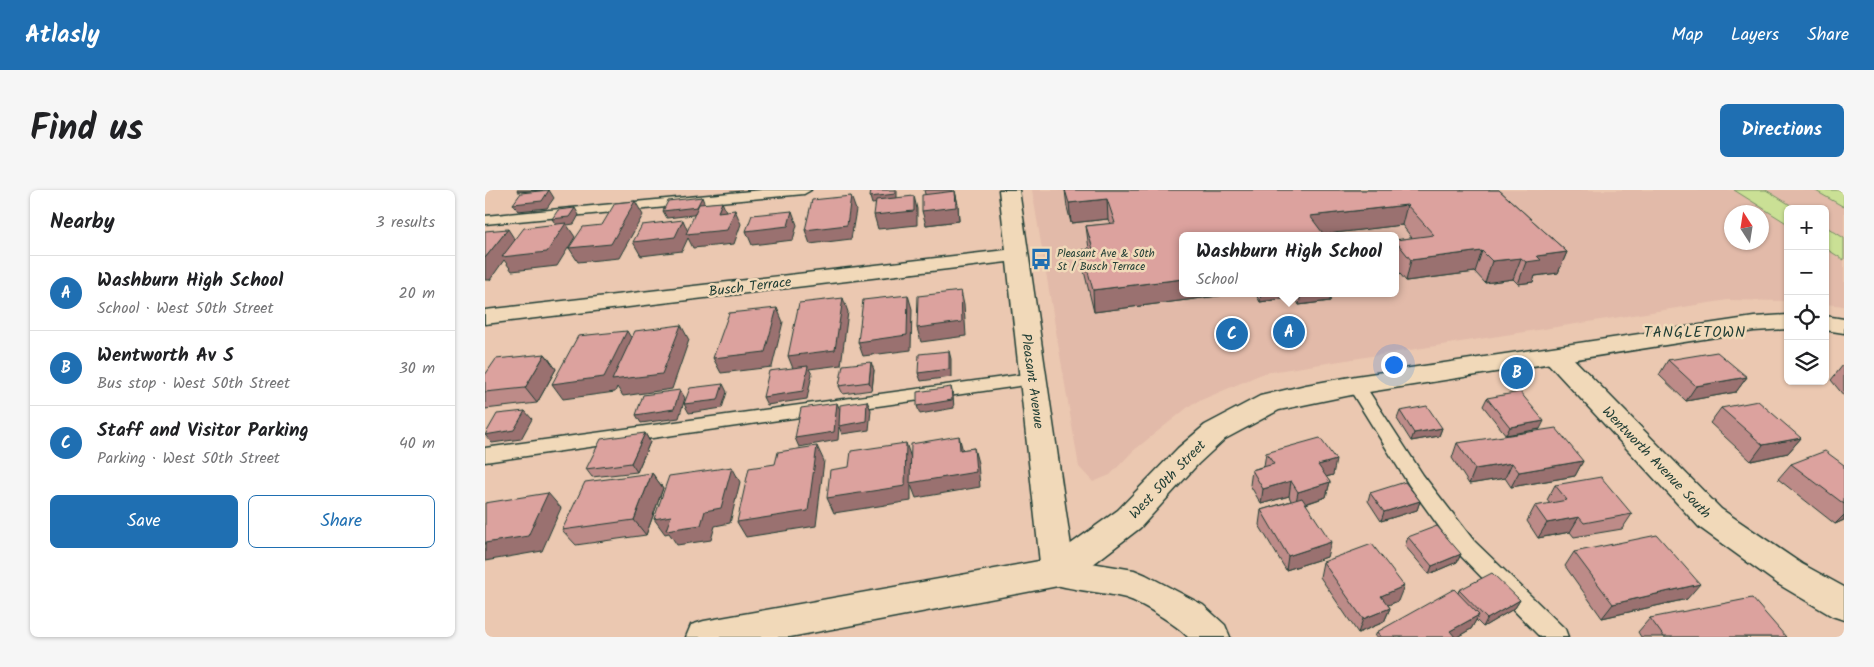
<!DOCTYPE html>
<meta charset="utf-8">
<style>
:root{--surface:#fff;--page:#f6f6f6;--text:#202124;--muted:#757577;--line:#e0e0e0;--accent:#1f6fb2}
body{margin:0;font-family:Kalam,sans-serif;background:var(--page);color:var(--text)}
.controls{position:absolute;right:15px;top:15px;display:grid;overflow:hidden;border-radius:8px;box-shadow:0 1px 4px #0004}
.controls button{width:45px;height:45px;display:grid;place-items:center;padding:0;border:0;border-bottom:1px solid var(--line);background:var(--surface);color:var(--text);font:25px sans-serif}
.compass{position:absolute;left:1239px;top:15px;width:45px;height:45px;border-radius:50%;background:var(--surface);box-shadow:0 1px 4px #0004;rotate:348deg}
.you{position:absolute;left:908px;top:174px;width:18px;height:18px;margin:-12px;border:4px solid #fff;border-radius:50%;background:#1a73e8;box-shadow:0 0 0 8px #1a73e833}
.badge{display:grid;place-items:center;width:32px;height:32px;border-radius:50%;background:var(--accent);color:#fff;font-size:16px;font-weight:700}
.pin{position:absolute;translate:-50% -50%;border:2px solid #fff;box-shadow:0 1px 5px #0006}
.popup{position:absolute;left:694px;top:42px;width:220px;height:65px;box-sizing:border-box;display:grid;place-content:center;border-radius:8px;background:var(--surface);filter:drop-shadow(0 1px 4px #0005);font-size:16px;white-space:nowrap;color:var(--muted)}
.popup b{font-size:19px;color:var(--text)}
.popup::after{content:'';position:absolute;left:50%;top:100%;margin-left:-10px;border:10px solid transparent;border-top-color:var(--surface)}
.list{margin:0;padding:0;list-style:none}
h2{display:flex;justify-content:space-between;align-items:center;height:65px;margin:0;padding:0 20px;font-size:21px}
h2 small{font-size:16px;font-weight:400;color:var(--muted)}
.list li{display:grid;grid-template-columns:32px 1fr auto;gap:15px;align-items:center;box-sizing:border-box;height:75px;padding:0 20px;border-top:1px solid var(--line)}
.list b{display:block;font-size:19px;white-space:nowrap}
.list p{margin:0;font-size:16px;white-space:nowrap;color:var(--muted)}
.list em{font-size:16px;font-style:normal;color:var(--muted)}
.actions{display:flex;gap:10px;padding:15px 20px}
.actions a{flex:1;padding:11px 0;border:1px solid var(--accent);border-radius:8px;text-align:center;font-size:18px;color:var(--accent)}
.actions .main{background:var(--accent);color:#fff}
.icon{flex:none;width:28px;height:28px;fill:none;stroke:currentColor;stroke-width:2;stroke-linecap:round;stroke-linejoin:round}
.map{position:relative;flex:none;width:1359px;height:447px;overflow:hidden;border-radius:8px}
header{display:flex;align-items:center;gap:30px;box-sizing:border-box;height:70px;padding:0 25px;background:var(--accent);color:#fff}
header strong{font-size:24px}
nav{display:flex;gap:28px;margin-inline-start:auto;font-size:18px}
.intro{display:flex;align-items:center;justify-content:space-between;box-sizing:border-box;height:120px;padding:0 30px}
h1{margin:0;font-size:35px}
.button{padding:12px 22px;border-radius:8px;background:var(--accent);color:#fff;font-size:18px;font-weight:700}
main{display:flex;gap:30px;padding:0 30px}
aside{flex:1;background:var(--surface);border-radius:8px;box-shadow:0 1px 4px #0004}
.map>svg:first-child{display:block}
</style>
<header>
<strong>Atlasly</strong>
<nav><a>Map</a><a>Layers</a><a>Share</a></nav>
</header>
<div class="intro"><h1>Find us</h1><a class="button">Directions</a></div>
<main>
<aside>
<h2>Nearby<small>3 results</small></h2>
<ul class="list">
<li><span class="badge">A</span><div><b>Washburn High School</b><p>School · West 50th Street</p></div><em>20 m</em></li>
<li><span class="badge">B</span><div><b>Wentworth Av S</b><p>Bus stop · West 50th Street</p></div><em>30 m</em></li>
<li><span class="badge">C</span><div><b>Staff and Visitor Parking</b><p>Parking · West 50th Street</p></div><em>40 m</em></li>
</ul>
<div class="actions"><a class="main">Save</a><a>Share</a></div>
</aside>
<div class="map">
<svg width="1359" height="447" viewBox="0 0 1359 447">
<rect width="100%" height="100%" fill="#ebc8b1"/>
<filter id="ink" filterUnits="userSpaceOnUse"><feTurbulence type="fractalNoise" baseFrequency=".02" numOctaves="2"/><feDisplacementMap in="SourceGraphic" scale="10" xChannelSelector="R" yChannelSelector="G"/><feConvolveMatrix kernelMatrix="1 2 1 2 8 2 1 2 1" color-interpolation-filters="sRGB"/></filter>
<g filter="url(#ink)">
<!-- built -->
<path fill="#e2baa9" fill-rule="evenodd" d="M 547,0 L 1359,0 L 1359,116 L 1340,114 L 1340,19 L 1303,19 L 1303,111 L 1243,110 L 779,183 L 707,214 L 648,261 L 625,285 L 608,292 L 594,277 ZM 1246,22 L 1276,22 L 1276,52 L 1246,52 ZM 698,46 L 910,46 L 910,103 L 698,103 Z"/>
<!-- green -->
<path fill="#cae095" stroke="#748e64" d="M 1249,0 L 1281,0 L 1312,19 L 1303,19 L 1303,34 Z
M 1329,0 L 1359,0 L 1359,17 Z
M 1340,36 L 1359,48 L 1359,70 L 1340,58 Z"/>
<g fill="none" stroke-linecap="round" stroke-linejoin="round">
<!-- service casing -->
<g stroke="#1f3d34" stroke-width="3">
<path id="service" d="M 277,0 L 326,0 L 319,4 L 0,34 L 0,26 Z
M 548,183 L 554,185 L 557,189 L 554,193 L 0,272 L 0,258 Z
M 871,189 L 877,191 L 938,285 L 989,351 L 1080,439 L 1083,447 L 1055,447 L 973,363 L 924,295 L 862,195 L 865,191 Z"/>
</g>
<!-- minor casing -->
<g stroke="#1f3d34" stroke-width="3">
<path id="minor" d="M 514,0 L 534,0 L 588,370 L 649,380 L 661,385 L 718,415 L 740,435 L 745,447 L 703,447 C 692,435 657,413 641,408 C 615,401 587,401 561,392 L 556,382 L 522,72 L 0,134 L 0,120 L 521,60 Z
M 1070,157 L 1079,159 L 1236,319 L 1317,374 L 1359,397 L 1359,430 L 1347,426 L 1293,394 L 1214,337 L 1061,171 L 1057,165 L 1061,159 Z"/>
</g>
<!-- tertiary casing -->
<g stroke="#1f3d34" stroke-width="3">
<path id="tertiary" d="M 1303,125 L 1303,139 L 1269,141 L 871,204 L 794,220 L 740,249 L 713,274 L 655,338 L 585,392 L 573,396 L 305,447 L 201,447 L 206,435 L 219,431 L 565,369 L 633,320 L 693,258 L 720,235 L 775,206 L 821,195 L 871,186 L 1269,127 Z
M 1340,126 L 1359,129 L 1359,143 L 1340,140 Z"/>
</g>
<!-- service -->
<use href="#service" fill="#f1d9b9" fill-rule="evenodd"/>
<!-- minor -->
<use href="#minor" fill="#f1d9b9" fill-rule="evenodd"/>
<!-- tertiary -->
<use href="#tertiary" fill="#f1d9b9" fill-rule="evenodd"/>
</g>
<!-- wall -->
<path fill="#bd8b88" stroke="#1f3d34" d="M 439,0 L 467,0 L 467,1 L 470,1 L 473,15 L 474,31 L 441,35 L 440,4 Z
M 580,0 L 1014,0 L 1082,62 L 1073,83 L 1050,86 L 1048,92 L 1033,94 L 1028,89 L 1000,93 L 990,82 L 921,91 L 910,78 L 910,50 L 927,48 L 917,35 L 839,44 L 698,103 L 756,103 L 609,122 L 599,81 L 597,60 L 604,59 L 601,36 L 625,34 L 623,29 L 586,33 L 582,17 Z
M 770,103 L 846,103 L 845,111 L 814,115 L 810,107 L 775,112 Z
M 60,164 L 71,179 L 52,213 L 0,219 L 0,185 Z
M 1183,170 L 1262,187 L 1251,202 L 1201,211 L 1174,185 Z
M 1358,175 L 1359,175 L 1359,206 L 1346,190 Z
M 389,180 L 387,200 L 358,204 L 354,196 Z
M 1002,208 L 1055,239 L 1021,245 L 998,216 Z
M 1236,218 L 1316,248 L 1303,263 L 1266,271 L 1225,233 Z
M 915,221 L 957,238 L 954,246 L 926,251 L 912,229 Z
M 160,243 L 165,252 L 152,282 L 107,287 L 101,279 Z
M 972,253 L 1098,271 L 1090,286 L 1026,297 L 1020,288 L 984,294 L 967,268 Z
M 781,263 L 848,285 L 841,287 L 845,292 L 841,307 L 821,314 L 842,367 L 801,380 L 774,335 L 776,320 L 806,311 L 804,306 L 776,314 L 765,295 L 767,280 L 779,276 Z
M 1306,274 L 1359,275 L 1359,330 L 1350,334 L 1293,289 Z
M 167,283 L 178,298 L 161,345 L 91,355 L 77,340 Z
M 1070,295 L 1147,324 L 1137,339 L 1089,347 L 1085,342 L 1053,348 L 1042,331 L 1050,316 L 1065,314 L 1062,310 Z
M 885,303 L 935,311 L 932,320 L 896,331 L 883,311 Z
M 923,347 L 976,364 L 972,372 L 944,384 L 920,356 Z
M 1089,362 L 1202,409 L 1117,428 L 1080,376 Z
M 838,372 L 913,411 L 903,415 L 905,418 L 899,432 L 873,443 L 835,387 Z
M 974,400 L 1035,410 L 1030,418 L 998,437 L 991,430 L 986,439 L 972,447 L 890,447 L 892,442 L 973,403 Z
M 1165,428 L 1301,447 L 1156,447 L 1153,442 Z"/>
<!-- shaded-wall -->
<path fill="#9a716f" stroke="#1f3d34" d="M 32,0 L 58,0 L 33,2 Z
M 64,0 L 69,8 L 62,18 L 33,21 L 28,14 Z
M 410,0 L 412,0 L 412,11 L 387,14 L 385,7 Z
M 470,1 L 473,15 L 474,31 L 441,35 L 437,21 Z
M 366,6 L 371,20 L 366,49 L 325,54 L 320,40 Z
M 429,6 L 432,19 L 432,35 L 393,39 L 389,25 Z
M 217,7 L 220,15 L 216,24 L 182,28 L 178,21 Z
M 622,9 L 623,29 L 586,33 L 584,13 Z
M 150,11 L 158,25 L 134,68 L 93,72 L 84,58 Z
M 237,12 L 243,26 L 233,22 Z
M 922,15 L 917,35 L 826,46 L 825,26 Z
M 90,18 L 94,25 L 89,34 L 82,35 L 90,47 L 72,76 L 27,81 L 19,70 L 5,90 L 0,90 L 0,68 L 23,39 L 32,53 L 72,36 L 67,29 Z
M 250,20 L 256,34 L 249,54 L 208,58 L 203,48 L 197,61 L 156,66 L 148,52 L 198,30 L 204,44 Z
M 307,21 L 312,35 L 308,50 L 267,55 L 261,41 Z
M 997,61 L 990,82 L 921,91 L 926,70 Z
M 1082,62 L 1073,83 L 1050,86 L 1048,92 L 1033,94 L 1041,72 L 1052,66 Z
M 1036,68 L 1028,89 L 1000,93 L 1007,71 Z
M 698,89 L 698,103 L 756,103 L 609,122 L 608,100 Z
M 476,101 L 479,115 L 481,146 L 436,152 L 432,138 Z
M 776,103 L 810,103 L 810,107 L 775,112 Z
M 816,103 L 846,103 L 845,111 L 814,115 Z
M 423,105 L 427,119 L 426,160 L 378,166 L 373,152 Z
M 358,108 L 363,122 L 356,175 L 324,179 L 327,184 L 322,209 L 282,215 L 278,207 L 309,181 L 303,166 Z
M 292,118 L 298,132 L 287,177 L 236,183 L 228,168 Z
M 196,135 L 204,150 L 187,199 L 138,206 L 132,197 L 130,202 L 78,209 L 67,194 L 142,141 L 151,156 Z
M 464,161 L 466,169 L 466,187 L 436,191 L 433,183 Z
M 60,164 L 71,179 L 52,213 L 40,198 Z
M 386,172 L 389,180 L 387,200 L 384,192 Z
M 1262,187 L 1251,202 L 1201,211 L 1211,196 Z
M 238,194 L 242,202 L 237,218 L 204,223 L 199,214 Z
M 466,197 L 468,205 L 469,218 L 435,224 L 432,216 Z
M 195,200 L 200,208 L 194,228 L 156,233 L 151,225 Z
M 382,211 L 386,220 L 384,240 L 357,244 L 354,237 L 353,250 L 314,257 L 310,248 L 352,213 L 356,222 Z
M 40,221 L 47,229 L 36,249 L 7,253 L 0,245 Z
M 1059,231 L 1055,239 L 1021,245 L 1025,237 Z
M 957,238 L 954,246 L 926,251 L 929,243 Z
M 160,243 L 165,252 L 152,282 L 146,273 Z
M 474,246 L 478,261 L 475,260 Z
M 1316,248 L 1303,263 L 1266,271 L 1278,255 Z
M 421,253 L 426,268 L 489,258 L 493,273 L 495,297 L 431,308 L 426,295 L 426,311 L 349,323 L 342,308 Z
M 332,256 L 339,271 L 331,336 L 261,347 L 252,332 Z
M 851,270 L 848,285 L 830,290 L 833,275 Z
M 1098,271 L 1090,286 L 1026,297 L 1034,282 Z
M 1027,273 L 1020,288 L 984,294 L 990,279 Z
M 247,277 L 255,292 L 245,333 L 230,336 L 226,350 L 192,355 L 184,343 L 180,344 L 169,329 Z
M 167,283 L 178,298 L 161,345 L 149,330 Z
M 806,291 L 804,306 L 776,314 L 778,299 Z
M 845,292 L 841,307 L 810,317 L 813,302 Z
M 63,303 L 76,318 L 57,361 L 0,371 L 0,353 Z
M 935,311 L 932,320 L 896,331 L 899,322 Z
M 1359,325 L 1359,330 L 1350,334 Z
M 1094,327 L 1085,342 L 1053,348 L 1062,333 Z
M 846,352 L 842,367 L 801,380 L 803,366 Z
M 976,364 L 972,372 L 944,384 L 947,376 Z
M 1215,394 L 1202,409 L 1117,428 L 1128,414 Z
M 919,396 L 913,411 L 891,420 L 896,406 Z
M 1035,410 L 1030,418 L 998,437 L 1002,429 Z
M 905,418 L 899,432 L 873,443 L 878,429 Z
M 994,425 L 986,439 L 972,447 L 962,447 L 965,441 Z"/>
<!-- building -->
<path fill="#dca29e" stroke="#1f3d34" d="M 64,0 L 57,11 L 28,14 L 36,3 Z
M 386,0 L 410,0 L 410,4 L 385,7 Z
M 580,0 L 1014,0 L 1082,62 L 1052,66 L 1056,70 L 1041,72 L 1036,68 L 1007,71 L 997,61 L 926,70 L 910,50 L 949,45 L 922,15 L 825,26 L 840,46 L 698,46 L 698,89 L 608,100 L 597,60 L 608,59 L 601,36 L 630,33 L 622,9 L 584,13 Z
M 470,1 L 471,17 L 437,21 L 437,5 Z
M 366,6 L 362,35 L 320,40 L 327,10 Z
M 429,6 L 429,21 L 389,25 L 391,10 Z
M 217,7 L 212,17 L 178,21 L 183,11 Z
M 150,11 L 126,54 L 84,58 L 98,37 L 117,35 L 130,13 Z
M 237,12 L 233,22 L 250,20 L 242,40 L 201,44 L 214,14 Z
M 90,18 L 84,27 L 67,29 L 73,20 Z
M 307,21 L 303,36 L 261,41 L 267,25 Z
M 198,30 L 190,47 L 148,52 L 157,35 Z
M 81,33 L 62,62 L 17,67 L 39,38 Z
M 23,39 L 0,68 L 0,41 Z
M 476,101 L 477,132 L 432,138 L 433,106 Z
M 423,105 L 422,145 L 373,152 L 378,110 Z
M 358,108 L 350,160 L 303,166 L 314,113 Z
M 292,118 L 280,162 L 228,168 L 244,123 Z
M 196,135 L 177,184 L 127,190 L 150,141 Z
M 142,141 L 119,187 L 67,194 L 93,146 Z
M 464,161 L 464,179 L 433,183 L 434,164 Z
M 1232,162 L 1262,187 L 1211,196 L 1183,170 Z
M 60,164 L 40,198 L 0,202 L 0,185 L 11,169 Z
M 386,172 L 384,192 L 354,196 L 358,175 Z
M 323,176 L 318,201 L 278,207 L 284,181 Z
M 238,194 L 233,210 L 199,214 L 205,198 Z
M 466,197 L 467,210 L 432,216 L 432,202 Z
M 195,200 L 189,219 L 151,225 L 158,205 Z
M 1035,202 L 1059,231 L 1025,237 L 1002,208 Z
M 382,211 L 381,231 L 354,236 L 355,215 Z
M 1273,211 L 1316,248 L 1278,255 L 1236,218 Z
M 352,213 L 349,242 L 310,248 L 316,218 Z
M 942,216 L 957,238 L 929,243 L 915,221 Z
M 40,221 L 29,240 L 0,245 L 12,224 Z
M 1071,238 L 1098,271 L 1034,282 L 1027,273 L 990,279 L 972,253 Z
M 160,243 L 146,273 L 101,279 L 116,249 Z
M 474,246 L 475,260 L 489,258 L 491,282 L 425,293 L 426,254 Z
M 835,248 L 851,270 L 833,275 L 845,292 L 813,302 L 806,291 L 778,299 L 767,280 L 789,274 L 781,263 Z
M 421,253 L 420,296 L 342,308 L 345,280 L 364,277 L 366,261 Z
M 332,256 L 323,321 L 252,332 L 264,278 L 290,274 L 293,262 Z
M 1340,261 L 1359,275 L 1359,314 L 1306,274 Z
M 247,277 L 236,318 L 220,321 L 216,335 L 181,340 L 186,326 L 169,329 L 184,286 Z
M 167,283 L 149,330 L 77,340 L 100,292 Z
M 1116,287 L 1147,324 L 1099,333 L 1094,327 L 1062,333 L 1050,316 L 1082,310 L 1070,295 Z
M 920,292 L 935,311 L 899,322 L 885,303 Z
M 63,303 L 43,346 L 0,353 L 0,313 Z
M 817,308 L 846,352 L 803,366 L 776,320 Z
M 952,336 L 976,364 L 947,376 L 923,347 Z
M 1172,345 L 1215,394 L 1128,414 L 1089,362 Z
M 887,354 L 919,396 L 896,406 L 905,418 L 878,429 L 838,372 Z
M 1007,383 L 1035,410 L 1002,429 L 974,400 Z
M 969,399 L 994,425 L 965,441 L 970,447 L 896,447 L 892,442 Z
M 1267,408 L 1301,447 L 1179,447 L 1165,428 Z"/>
</g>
<!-- icons -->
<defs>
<g id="bus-bare" transform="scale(1.725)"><path d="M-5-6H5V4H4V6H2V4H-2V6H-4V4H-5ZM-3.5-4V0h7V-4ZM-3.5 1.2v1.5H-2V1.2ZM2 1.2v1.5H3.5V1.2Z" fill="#1f6fb2" stroke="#f1d9b9" stroke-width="2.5" paint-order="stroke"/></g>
</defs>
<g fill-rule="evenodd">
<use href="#bus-bare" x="556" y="69"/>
</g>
<g text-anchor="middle" stroke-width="5" stroke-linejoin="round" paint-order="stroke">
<!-- far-poi labels -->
<g font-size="11" fill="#1f3d34" stroke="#f1d9b9" text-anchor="start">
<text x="572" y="67">Pleasant Ave &amp; 50th<tspan x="572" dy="13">St / Busch Terrace</tspan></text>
</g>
<!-- street labels -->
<g font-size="14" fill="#1f3d34" stroke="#f1d9b9">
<text transform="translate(265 96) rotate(-7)" y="5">Busch Terrace</text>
<text transform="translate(548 191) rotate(82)" y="5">Pleasant Avenue</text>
<text transform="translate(1172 272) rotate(46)" y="5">Wentworth Avenue South</text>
<text transform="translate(682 289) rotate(-46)" y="5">West 50th Street</text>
</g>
<!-- neighbourhood labels -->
<g font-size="15" letter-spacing="1" fill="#1f3d34" stroke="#f1d9b9">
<text x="1210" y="147">TANGLETOWN</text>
</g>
</g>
</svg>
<div class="controls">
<button>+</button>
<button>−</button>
<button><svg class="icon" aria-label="locate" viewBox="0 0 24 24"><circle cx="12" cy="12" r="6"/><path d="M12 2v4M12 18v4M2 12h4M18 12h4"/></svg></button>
<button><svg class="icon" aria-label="layers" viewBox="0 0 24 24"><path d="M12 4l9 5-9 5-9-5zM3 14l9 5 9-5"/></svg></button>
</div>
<svg class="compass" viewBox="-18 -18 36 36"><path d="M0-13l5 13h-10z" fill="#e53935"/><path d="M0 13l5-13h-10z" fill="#757577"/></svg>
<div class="you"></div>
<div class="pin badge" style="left:804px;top:142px">A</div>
<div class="popup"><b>Washburn High School</b>School</div>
<div class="pin badge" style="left:1032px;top:183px">B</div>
<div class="pin badge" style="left:747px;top:144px">C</div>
</div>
</main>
